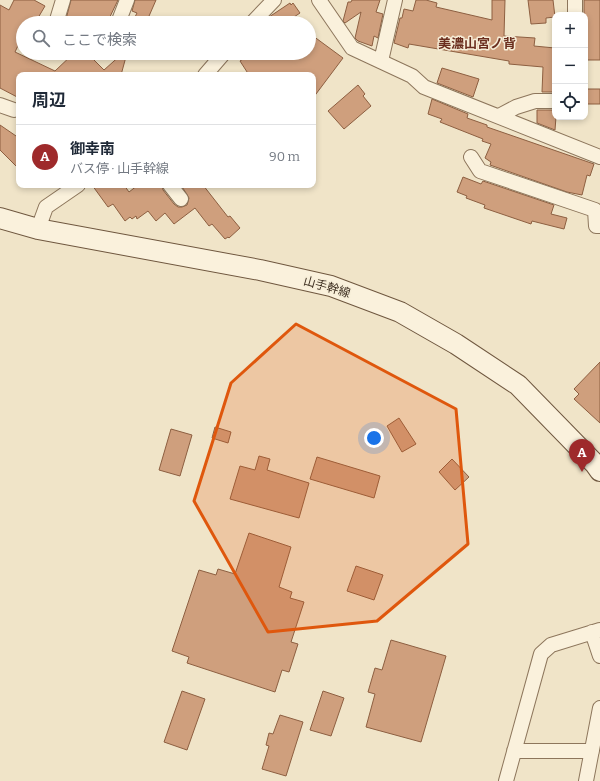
<!DOCTYPE html>
<html lang="ja">
<meta charset="utf-8">
<style>
:root{--surface:#fff;--page:#f6f6f7;--text:#1f2937;--muted:#747a83;--line:#e0e1e3;--accent:#9e2a2b}
body{margin:0;font-family:Bitter,"Noto Sans JP",serif;background:var(--page);color:var(--text)}
.controls{position:absolute;right:12px;top:12px;display:grid;overflow:hidden;border-radius:8px;box-shadow:0 2px 6px #0003}
.controls button{width:36px;height:36px;display:grid;place-items:center;padding:0;border:0;border-bottom:1px solid var(--line);background:var(--surface);color:var(--text);font:20px sans-serif}
.you{position:absolute;left:374px;top:438px;width:14px;height:14px;margin:-10px;border:3px solid #fff;border-radius:50%;background:#1a73e8;box-shadow:0 0 0 6px #1a73e833}
.badge{display:grid;place-items:center;width:26px;height:26px;border-radius:50%;background:var(--accent);color:#fff;font-size:13px;font-weight:700}
.pin{position:absolute;translate:-50% -33px;filter:drop-shadow(0 1px 2px #0008)}
.pin::after{content:'';position:absolute;top:21px;width:14px;height:12px;background:inherit;clip-path:polygon(0 0,100% 0,50% 100%)}
.list{margin:0;padding:0;list-style:none}
h2{display:flex;justify-content:space-between;align-items:center;height:52px;margin:0;padding:0 16px;font-size:17px}
h2 small{font-size:13px;font-weight:400;color:var(--muted)}
.list li{display:grid;grid-template-columns:26px 1fr auto;gap:12px;align-items:center;box-sizing:border-box;height:64px;padding:0 16px;border-top:1px solid var(--line)}
.list b{display:block;font-size:15px;white-space:nowrap}
.list p{margin:0;font-size:13px;white-space:nowrap;color:var(--muted)}
.list em{font-size:13px;font-style:normal;color:var(--muted)}
.icon{flex:none;width:22px;height:22px;fill:none;stroke:currentColor;stroke-width:2;stroke-linecap:round;stroke-linejoin:round}
.map{position:relative;flex:none;width:600px;height:781px;overflow:hidden}
.search{position:absolute;background:var(--surface);box-shadow:0 2px 6px #0003;left:16px;top:16px;width:300px;height:44px;display:flex;align-items:center;gap:10px;box-sizing:border-box;padding:0 14px;border-radius:22px;color:var(--muted);font-size:15px}
.panel{position:absolute;background:var(--surface);box-shadow:0 2px 6px #0003;left:16px;top:72px;width:300px;height:116px;border-radius:8px}
.map>svg:first-child{display:block}
</style>
<div class="map">
<svg width="600" height="781" viewBox="0 0 600 781">
<rect width="100%" height="100%" fill="#f0e4c8"/>
<!-- building -->
<path fill="#cf9f7d" stroke="#8d5f41" d="M 14,0 L 34,0 L 45,6 L 35,23 L 23,23 L 23,35 L 15,52 L 55,71 L 74,53 L 87,53 L 104,70 L 123,53 L 127,53 L 121,75 L 19,75 L 19,98 L 0,88 L 0,5 L 9,10 Z
M 71,0 L 118,0 L 107,23 L 65,23 Z
M 135,0 L 156,0 L 146,23 L 132,23 L 137,13 L 132,11 Z
M 352,0 L 380,0 L 376,12 L 383,14 L 378,38 L 374,36 L 372,46 L 358,41 L 355,38 L 361,12 L 345,23 L 343,21 L 348,2 L 351,2 Z
M 416,0 L 426,0 L 437,3 L 436,7 L 492,20 L 492,0 L 505,0 L 504,36 L 535,38 L 534,46 L 555,48 L 555,92 L 542,92 L 543,67 L 509,64 L 509,61 L 409,44 L 408,48 L 394,43 L 400,18 L 402,18 L 404,9 L 413,11 Z
M 528,0 L 553,0 L 555,17 L 546,18 L 546,23 L 531,24 Z
M 584,0 L 600,0 L 600,60 L 587,60 L 586,50 L 585,50 L 585,15 L 584,15 Z
M 290,3 L 291,5 L 293,3 L 300,13 L 294,17 L 298,23 L 264,23 L 269,17 Z
M 309,33 L 343,58 L 313,98 L 313,75 L 249,75 L 240,61 L 252,53 L 309,53 Z
M 442,68 L 479,79 L 473,97 L 437,83 Z
M 358,85 L 365,94 L 363,96 L 371,106 L 344,129 L 328,111 Z
M 585,89 L 600,89 L 600,104 L 585,104 Z
M 432,99 L 468,114 L 467,118 L 487,125 L 487,127 L 594,164 L 590,176 L 587,175 L 582,195 L 567,192 L 490,165 L 491,162 L 485,158 L 491,144 L 482,141 L 483,139 L 440,122 L 442,119 L 428,114 Z
M 537,110 L 555,110 L 555,117 L 556,117 L 555,130 L 537,123 Z
M 0,125 L 19,138 L 19,169 L 0,150 Z
M 463,177 L 481,184 L 483,181 L 554,205 L 551,214 L 567,218 L 564,229 L 532,221 L 531,224 L 484,208 L 485,205 L 466,198 L 467,196 L 457,192 Z
M 92,185 L 124,185 L 129,192 L 138,185 L 162,185 L 163,190 L 174,204 L 178,207 L 182,207 L 187,205 L 189,198 L 181,185 L 203,185 L 228,217 L 230,216 L 240,228 L 229,238 L 228,237 L 225,239 L 212,224 L 209,226 L 195,208 L 174,224 L 165,213 L 156,221 L 148,211 L 137,219 L 136,216 L 132,219 L 130,217 L 125,221 L 113,204 L 108,207 Z
M 600,362 L 600,423 L 574,399 L 579,394 L 574,389 Z
M 399,418 L 416,444 L 402,452 L 387,426 Z
M 215,427 L 231,432 L 228,443 L 212,438 Z
M 171,429 L 192,435 L 180,476 L 159,470 Z
M 259,456 L 270,459 L 267,470 L 309,483 L 299,518 L 230,499 L 240,466 L 255,470 Z
M 317,457 L 380,476 L 374,498 L 310,479 Z
M 452,459 L 469,477 L 455,490 L 439,472 Z
M 249,533 L 291,547 L 279,587 L 292,592 L 290,598 L 304,602 L 291,642 L 298,644 L 289,672 L 282,670 L 275,692 L 187,663 L 189,657 L 172,651 L 199,570 L 216,575 L 218,569 L 235,574 Z
M 356,566 L 383,575 L 374,600 L 347,591 Z
M 391,640 L 446,656 L 421,742 L 366,727 L 375,694 L 368,692 L 375,668 L 382,670 Z
M 182,691 L 205,699 L 187,750 L 164,742 Z
M 323,691 L 344,698 L 331,736 L 310,730 Z
M 280,715 L 303,722 L 286,776 L 262,769 L 269,746 L 266,745 L 269,733 L 273,734 Z"/>
<g fill="none" stroke-linecap="round" stroke-linejoin="round">
<!-- street casing -->
<g stroke="#8d765c" stroke-width="16">
<path id="street" d="M 319,0 L 352,48 L 412,76 L 424,87 L 600,157
M 575,0 L 575,15
M 56,23 L 63,0
M 118,23 L 127,0
M 252,23 L 274,0
M 381,61 L 395,0
M 205,75 L 224,53
M 0,105 L 14,110
M 499,116 L 516,107 L 535,101 L 555,101
M 471,157 L 480,171 L 595,210 L 596,226 L 600,226
M 170,185 L 181,199
M 38,229 L 46,207 L 78,185
M 592,632 L 600,656
M 514,751 L 592,751
M 506,781 L 541,654 L 551,645 L 600,630
M 586,781 L 600,708"/>
</g>
<!-- secondary casing -->
<g stroke="#6f573f" stroke-width="22">
<path id="secondary" d="M 0,218 L 38,229 L 260,270 L 331,286 L 400,312 L 456,344 L 518,385 L 595,464 L 600,471"/>
</g>
<!-- street -->
<use href="#street" stroke="#faf1dc" stroke-width="14"/>
<!-- secondary -->
<use href="#secondary" stroke="#faf1dc" stroke-width="20"/>
</g>
<!-- marked area -->
<path fill="#df570d" fill-opacity="0.2" stroke="#df570d" stroke-width="3" stroke-linejoin="round" d="M 296,324 L 456,409 L 468,544 L 377,621 L 268,632 L 194,501 L 231,383 Z"/>
<g text-anchor="middle" stroke-width="3" stroke-linejoin="round" paint-order="stroke">
<!-- street labels -->
<g font-size="12" fill="#3d2e20" stroke="#f7eed8">
<text transform="translate(327 287) rotate(16)" y="4">山手幹線</text>
</g>
<!-- neighbourhood labels -->
<g font-size="13" font-weight="bold" fill="#6b2e1e" stroke="#f7eed8">
<text x="477" y="48">美濃山宮ノ背</text>
</g>
</g>
</svg>
<div class="controls">
<button>+</button>
<button>−</button>
<button><svg class="icon" aria-label="locate" viewBox="0 0 24 24"><circle cx="12" cy="12" r="6"/><path d="M12 2v4M12 18v4M2 12h4M18 12h4"/></svg></button>
</div>
<div class="you"></div>
<div class="pin badge" style="left:582px;top:472px">A</div>
<div class="search"><svg class="icon" aria-label="search" viewBox="0 0 24 24"><circle cx="10" cy="10" r="6"/><path d="M15 15l6 6"/></svg>ここで検索</div>
<section class="panel">
<h2>周辺<small></small></h2>
<ul class="list">
<li><span class="badge">A</span><div><b>御幸南</b><p>バス停 · 山手幹線</p></div><em>90 m</em></li>
</ul>
</section>
</div>
